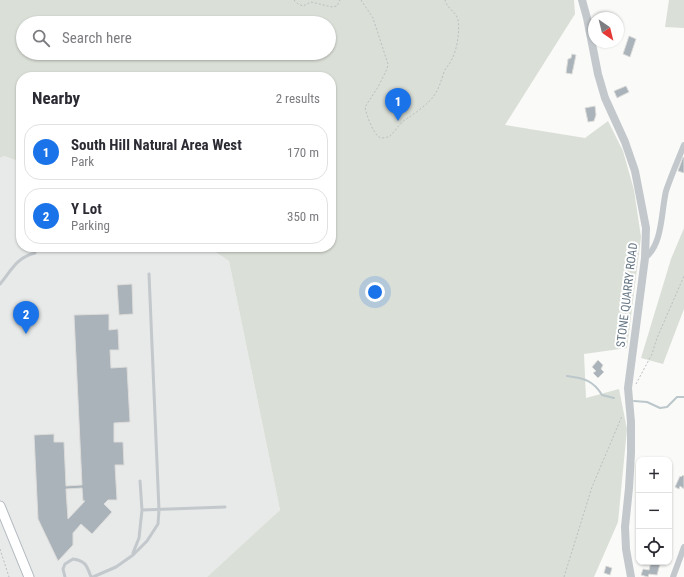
<!DOCTYPE html>
<meta charset="utf-8">
<style>
:root{--surface:#fff;--page:#f2f2f3;--text:#2b2b33;--muted:#7c7c81;--line:#e1e1e2;--accent:#1a73e8}
body{margin:0;font-family:"Roboto Condensed",sans-serif;background:var(--page);color:var(--text)}
.controls{position:absolute;right:12px;bottom:12px;display:grid;overflow:hidden;border-radius:8px;box-shadow:0 1px 3px #0004}
.controls button{width:36px;height:36px;display:grid;place-items:center;padding:0;border:0;border-bottom:1px solid var(--line);background:var(--surface);color:var(--text);font:20px sans-serif}
.compass{position:absolute;left:588px;top:12px;width:36px;height:36px;border-radius:50%;background:var(--surface);box-shadow:0 1px 3px #0004;rotate:145deg}
.you{position:absolute;left:375px;top:292px;width:14px;height:14px;margin:-10px;border:3px solid #fff;border-radius:50%;background:#1a73e8;box-shadow:0 0 0 6px #1a73e833}
.badge{display:grid;place-items:center;width:26px;height:26px;border-radius:50%;background:var(--accent);color:#fff;font-size:13px;font-weight:700}
.pin{position:absolute;translate:-50% -33px;filter:drop-shadow(0 1px 2px #0008)}
.pin::after{content:'';position:absolute;top:21px;width:14px;height:12px;background:inherit;clip-path:polygon(0 0,100% 0,50% 100%)}
.list{margin:0;padding:0;list-style:none}
h2{display:flex;justify-content:space-between;align-items:center;height:52px;margin:0;padding:0 16px;font-size:17px}
h2 small{font-size:13px;font-weight:400;color:var(--muted)}
.list li{display:grid;grid-template-columns:26px 1fr auto;gap:12px;align-items:center;box-sizing:border-box;height:56px;margin:0 8px 8px;padding:0 8px;border:1px solid var(--line);border-radius:16px}
.list b{display:block;font-size:15px;white-space:nowrap}
.list p{margin:0;font-size:13px;white-space:nowrap;color:var(--muted)}
.list em{font-size:13px;font-style:normal;color:var(--muted)}
.icon{flex:none;width:22px;height:22px;fill:none;stroke:currentColor;stroke-width:2;stroke-linecap:round;stroke-linejoin:round}
.map{position:relative;flex:none;width:684px;height:577px;overflow:hidden}
.search{position:absolute;background:var(--surface);box-shadow:0 1px 3px #0004;left:16px;top:16px;width:320px;height:44px;display:flex;align-items:center;gap:10px;box-sizing:border-box;padding:0 14px;border-radius:22px;color:var(--muted);font-size:15px}
.panel{position:absolute;background:var(--surface);box-shadow:0 1px 3px #0004;left:16px;top:72px;width:320px;height:180px;border-radius:16px}
.map>svg:first-child{display:block}
</style>
<div class="map">
<svg width="684" height="577" viewBox="0 0 684 577">
<rect width="100%" height="100%" fill="#fafaf8"/>
<!-- built -->
<path fill="#e8e9e9" d="M 4,156 L 21,162 L 21,247 L 208,247 L 229,261 L 280,510 L 207,577 L 0,577 L 0,158 Z"/>
<!-- green -->
<path fill="#dadfd7" fill-rule="evenodd" d="M 0,0 L 574,0 L 575,14 L 505,125 L 585,138 L 608,121 L 623,151 L 634,190 L 641,237 L 627,348 L 584,354 L 586,398 L 619,389 L 627,429 L 618,522 L 594,577 L 207,577 L 280,510 L 229,261 L 208,247 L 331,247 L 331,77 L 21,77 L 21,162 L 4,156 L 0,158 ZM 23,23 L 329,23 L 329,53 L 23,53 Z
M 669,0 L 684,0 L 684,28 L 665,27 Z
M 684,228 L 684,309 L 663,364 L 641,358 L 671,259 Z"/>
<g fill="none" stroke-linecap="round" stroke-linejoin="round">
<!-- stream -->
<path stroke="#bbc7cb" stroke-width="2" d="M 567,376 C 583,378 593,380 602,395 L 614,398
M 634,401 L 647,402 L 660,408 L 667,407 L 677,397 L 684,397"/>
</g>
<!-- building -->
<path fill="#aab3b9" stroke="#dcdcda" fill-rule="evenodd" d="M 629,36 L 636,39 L 630,57 L 623,54 Z
M 572,54 L 576,55 L 572,74 L 566,73 L 568,59 L 571,58 Z
M 626,86 L 629,92 L 617,98 L 614,91 Z
M 595,106 L 596,115 L 594,121 L 588,122 L 585,108 Z
M 683,157 L 684,158 L 684,173 L 678,171 Z
M 132,284 L 133,314 L 119,315 L 117,285 Z
M 109,314 L 109,330 L 118,329 L 119,350 L 110,350 L 111,368 L 127,367 L 130,422 L 114,423 L 114,442 L 123,442 L 124,465 L 115,465 L 117,500 L 108,500 L 104,504 L 112,512 L 92,534 L 81,524 L 73,533 L 73,545 L 58,561 L 38,519 L 34,435 L 54,434 L 54,442 L 64,442 L 66,486 L 82,485 L 74,315 ZM 82,488 L 83,501 L 85,501 L 68,519 L 66,489 Z
M 598,360 L 603,365 L 601,369 L 604,372 L 598,378 L 593,373 L 596,371 L 592,367 Z
M 683,475 L 684,476 L 684,489 L 680,486 L 679,489 L 675,487 L 680,476 L 681,477 Z
M 651,562 L 660,564 L 657,575 L 649,574 L 648,577 L 641,575 L 643,569 L 649,570 Z
M 606,566 L 612,568 L 610,575 L 604,573 Z"/>
<g fill="none" stroke-linecap="round" stroke-linejoin="round">
<!-- secondary casing -->
<g stroke="#b3babf" stroke-width="11">
<path id="secondary" d="M 0,506 L 29,577"/>
</g>
<!-- path -->
<path stroke="#bbbfc2" stroke-width="1" stroke-dasharray="2 2" stroke-linecap="butt" d="M 294,0 L 298,4 L 303,6 L 311,2 L 332,7 L 337,6 L 340,0
M 361,0 L 373,18 L 388,64 L 387,69 L 378,87 L 365,107 C 366,114 373,133 379,137 C 382,139 386,137 389,137 C 395,132 400,122 408,118 C 414,114 429,103 433,97 C 439,89 441,81 444,72 C 446,67 450,64 452,59 C 457,50 460,30 458,20 C 456,11 447,9 445,0
M 636,384 L 652,354 L 657,338 L 684,276
M 0,549 L 9,577
M 564,577 L 592,487 L 622,416"/>
<!-- service -->
<path stroke="#c3c8cc" stroke-width="3" d="M 0,284 C 11,271 17,257 35,253
M 142,510 L 225,507
M 133,553 L 139,538 L 142,510 L 140,481
M 65,577 L 63,569 L 65,564 L 73,559 C 86,561 87,566 91,577
M 93,577 L 116,567 L 133,555 L 147,541 L 158,524 L 159,510 L 149,274"/>
<!-- minor -->
<path stroke="#c3c8cc" stroke-width="6" d="M 645,258 C 663,244 661,212 666,191 C 671,176 678,160 684,145
M 673,577 L 684,547"/>
<!-- tertiary -->
<path stroke="#c3c8cc" stroke-width="8" d="M 582,0 L 587,18 L 598,74 L 605,98 L 625,142 L 635,171 L 646,228 L 645,258 L 628,388 L 631,422 L 631,453 L 629,488 L 625,527 L 626,549 L 631,577"/>
<!-- secondary -->
<use href="#secondary" stroke="#fff" stroke-width="9"/>
</g>
<g text-anchor="middle" stroke-width="4" stroke-linejoin="round" paint-order="stroke">
<!-- street labels -->
<g font-size="12" fill="#657683" stroke="#fff">
<text transform="translate(627 295) rotate(-83)" y="4">STONE QUARRY ROAD</text>
</g>
</g>
</svg>
<div class="controls">
<button>+</button>
<button>−</button>
<button><svg class="icon" aria-label="locate" viewBox="0 0 24 24"><circle cx="12" cy="12" r="6"/><path d="M12 2v4M12 18v4M2 12h4M18 12h4"/></svg></button>
</div>
<svg class="compass" viewBox="-18 -18 36 36"><path d="M0-13l5 13h-10z" fill="#e53935"/><path d="M0 13l5-13h-10z" fill="#7c7c81"/></svg>
<div class="you"></div>
<div class="pin badge" style="left:398px;top:121px">1</div>
<div class="pin badge" style="left:26px;top:334px">2</div>
<div class="search"><svg class="icon" aria-label="search" viewBox="0 0 24 24"><circle cx="10" cy="10" r="6"/><path d="M15 15l6 6"/></svg>Search here</div>
<section class="panel">
<h2>Nearby<small>2 results</small></h2>
<ul class="list">
<li><span class="badge">1</span><div><b>South Hill Natural Area West</b><p>Park</p></div><em>170 m</em></li>
<li><span class="badge">2</span><div><b>Y Lot</b><p>Parking</p></div><em>350 m</em></li>
</ul>
</section>
</div>
